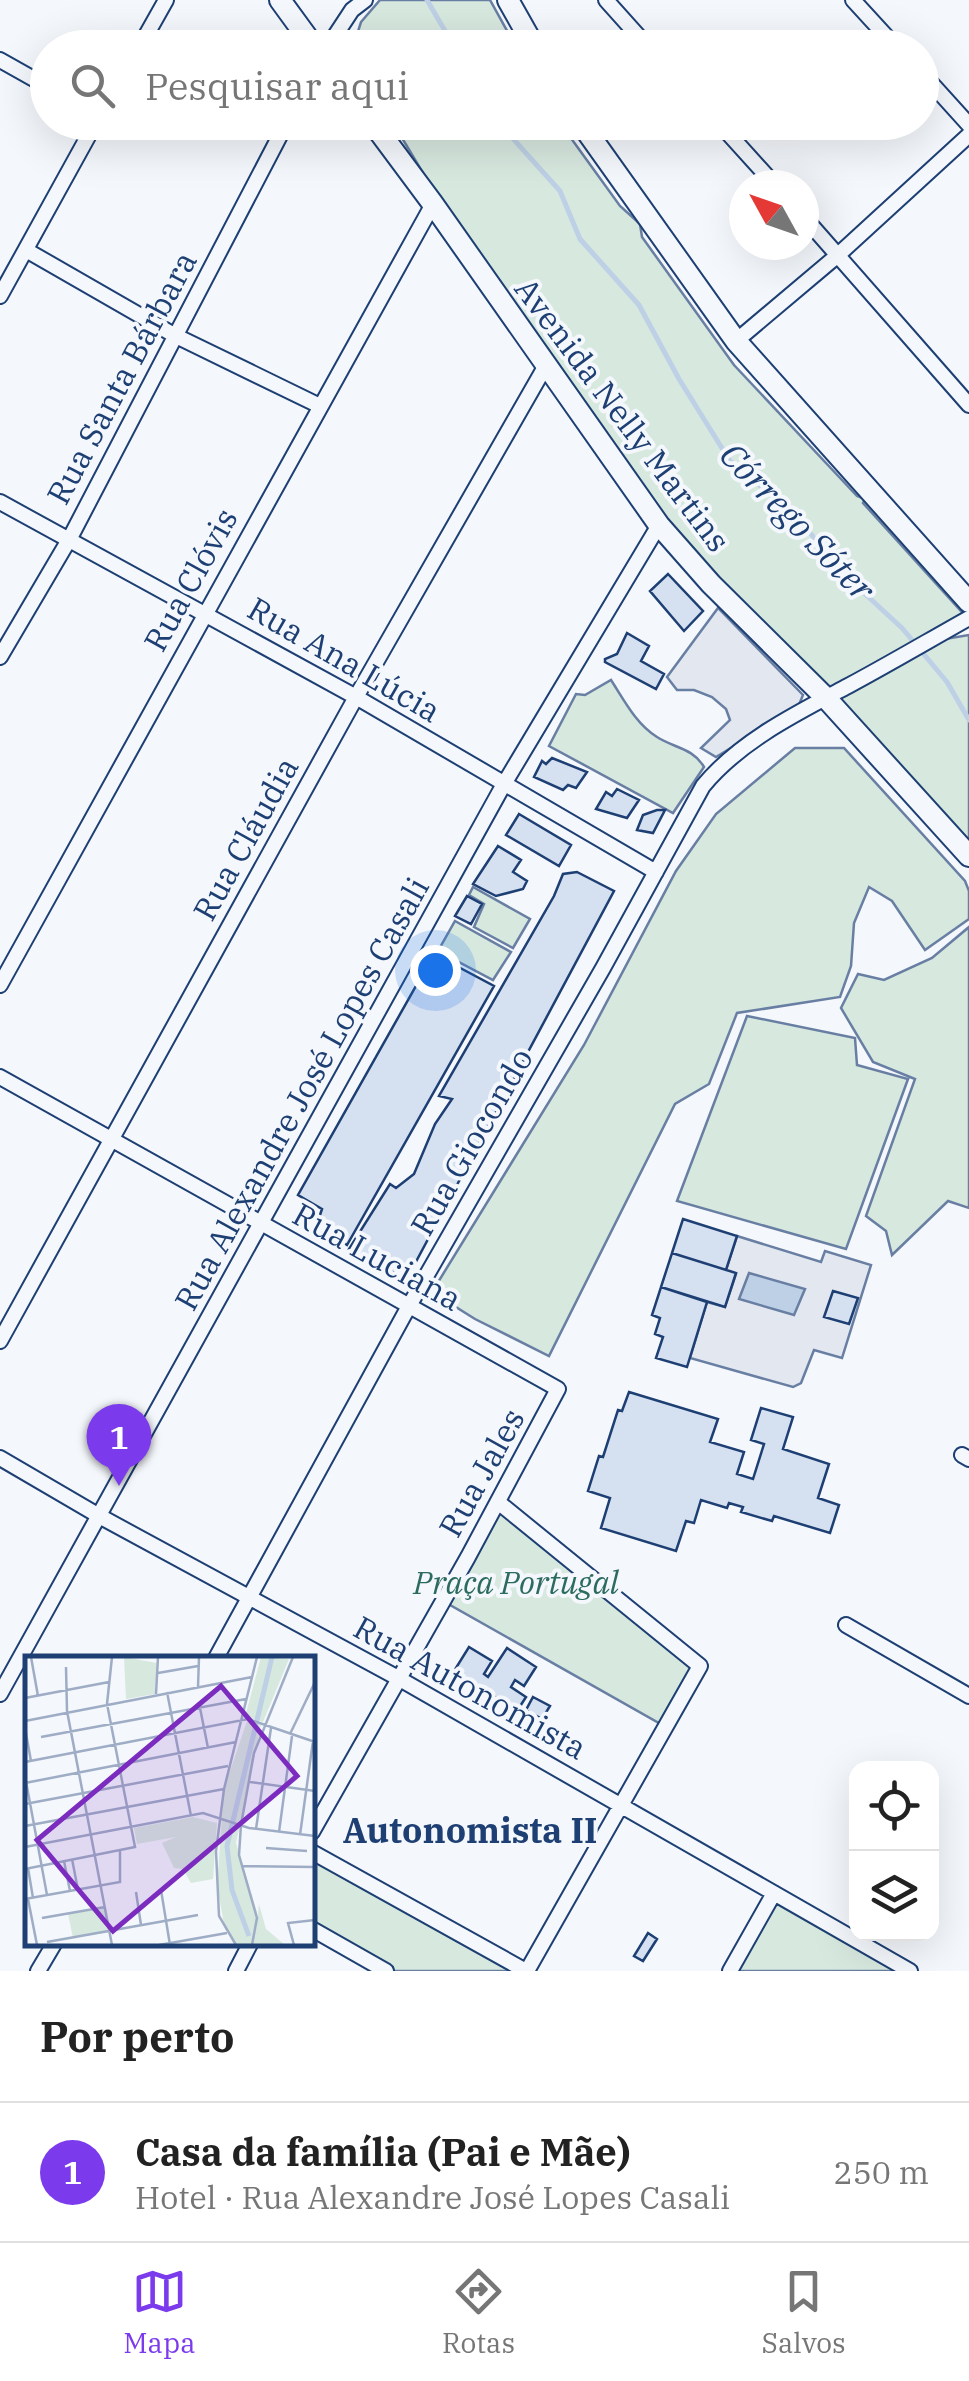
<!DOCTYPE html>
<html lang="pt">
<meta charset="utf-8">
<style>
:root{--surface:#fff;--page:#f6f6f6;--text:#222;--muted:#767676;--line:#e0e0e0;--accent:#7c3aed}
body{margin:0;font-family:"IBM Plex Serif",serif;background:var(--page);color:var(--text)}
.controls{position:absolute;right:30px;bottom:30px;display:grid;overflow:hidden;border-radius:20px;box-shadow:0 10px 40px #0002}
.controls button{width:90px;height:90px;display:grid;place-items:center;padding:0;border:0;border-bottom:2px solid var(--line);background:var(--surface);color:var(--text);font:50px sans-serif}
.compass{position:absolute;left:729px;top:170px;width:90px;height:90px;border-radius:50%;background:var(--surface);box-shadow:0 10px 40px #0002;rotate:310deg}
.you{position:absolute;left:435px;top:970px;width:35px;height:35px;margin:-25px;border:8px solid #fff;border-radius:50%;background:#1a73e8;box-shadow:0 0 0 15px #1a73e833}
.badge{display:grid;place-items:center;width:65px;height:65px;border-radius:50%;background:var(--accent);color:#fff;font-size:32px;font-weight:700}
.pin{position:absolute;translate:-50% -82px;filter:drop-shadow(0 2px 5px #0008)}
.pin::after{content:'';position:absolute;top:52px;width:35px;height:30px;background:inherit;clip-path:polygon(0 0,100% 0,50% 100%)}
.list{margin:0;padding:0;list-style:none}
h2{display:flex;justify-content:space-between;align-items:center;height:130px;margin:0;padding:0 40px;font-size:42px}
h2 small{font-size:32px;font-weight:400;color:var(--muted)}
.list li{display:grid;grid-template-columns:65px 1fr auto;gap:30px;align-items:center;box-sizing:border-box;height:140px;padding:0 40px;border-top:2px solid var(--line)}
.list b{display:block;font-size:38px;white-space:nowrap}
.list p{margin:0;font-size:32px;white-space:nowrap;color:var(--muted)}
.list em{font-size:32px;font-style:normal;color:var(--muted)}
.icon{flex:none;width:55px;height:55px;fill:none;stroke:currentColor;stroke-width:2;stroke-linecap:round;stroke-linejoin:round}
.map{position:relative;flex:none;width:969px;height:1971px;overflow:hidden}
.search{position:absolute;background:var(--surface);box-shadow:0 10px 40px #0002;left:30px;right:30px;top:30px;height:110px;display:flex;align-items:center;gap:25px;box-sizing:border-box;padding:0 35px;border-radius:55px;color:var(--muted);font-size:38px}
.sheet{height:270px;background:var(--surface)}
nav{display:flex;justify-content:space-around;align-items:center;box-sizing:border-box;height:140px;border-top:2px solid var(--line);background:var(--surface);font-size:28px;color:var(--muted)}
nav a{display:grid;justify-items:center;gap:5px}
nav .on{color:var(--accent)}
.map>svg:first-child{display:block}
</style>
<div class="map">
<svg width="969" height="1971" viewBox="0 0 969 1971">
<rect width="100%" height="100%" fill="#f4f7fb"/>
<!-- green -->
<path fill="#d7e8df" stroke="#687fa3" stroke-width="2.5" d="M 380,0 L 490,0 L 516,47 L 353,47 L 361,22 Z
M 393,123 L 560,123 L 620,206 L 640,224 L 642,237 L 734,365 L 857,496 L 865,499 L 863,503 L 969,620 L 945,639 L 969,635 L 969,844 L 844,704 L 665,523 L 438,198 Z
M 611,680 C 624,700 636,724 657,737 C 674,748 693,748 704,767 L 673,813 L 549,746 L 576,694 L 585,695 Z
M 795,748 L 844,748 L 965,881 L 969,891 L 969,919 L 925,950 L 892,901 L 869,887 L 854,923 L 851,966 L 840,997 L 737,1013 L 709,1084 L 675,1104 L 549,1356 L 475,1319 L 432,1292 L 584,1045 L 676,871 L 716,814 Z
M 473,887 L 530,919 L 513,948 L 474,927 L 484,904 L 469,895 Z
M 455,921 L 511,952 L 493,980 L 438,951 Z
M 969,927 L 969,1208 L 948,1201 L 892,1255 L 886,1231 L 866,1216 L 915,1079 L 873,1062 L 841,1008 L 858,974 L 884,980 L 932,958 Z
M 747,1016 L 855,1038 L 857,1065 L 908,1079 L 846,1249 L 677,1201 Z
M 498,1502 L 700,1666 L 666,1727 L 443,1601 Z
M 312,1852 L 526,1971 L 386,1971 L 313,1929 Z
M 774,1893 L 910,1971 L 730,1971 Z"/>
<!-- parking -->
<path fill="#e3e8f0" stroke="#687fa3" stroke-width="2.5" d="M 718,608 L 803,695 L 798,707 L 716,757 L 701,748 L 730,720 L 726,709 L 712,697 L 694,690 L 677,690 L 667,677 Z
M 737,1236 L 821,1262 L 825,1251 L 871,1265 L 842,1358 L 814,1350 L 801,1383 L 793,1387 L 690,1358 L 707,1302 L 725,1307 L 736,1274 L 726,1270 Z"/>
<!-- water -->
<path fill="#bed0e5" stroke="#687fa3" stroke-width="2.5" d="M 749,1273 L 805,1289 L 794,1315 L 739,1299 Z"/>
<g fill="none" stroke-linecap="round" stroke-linejoin="round">
<!-- stream -->
<path stroke="#bed0e5" stroke-width="5" d="M 427,0 L 455,48
M 498,122 L 560,191 L 580,239 L 639,305 L 679,379 L 730,461 L 797,516 L 838,569 L 902,628 L 947,682 L 969,720"/>
</g>
<!-- building -->
<path fill="#d5e0f0" stroke="#1d3f73" stroke-width="2.5" d="M 668,574 L 703,611 L 684,631 L 650,591 Z
M 627,633 L 649,646 L 641,661 L 664,674 L 656,689 L 605,662 L 605,659 L 617,654 Z
M 552,758 L 587,772 L 576,788 L 568,785 L 563,790 L 534,777 L 542,761 L 546,764 Z
M 617,789 L 639,800 L 627,818 L 596,809 L 606,792 L 612,796 Z
M 657,810 L 665,810 L 653,833 L 637,830 L 643,815 Z
M 519,814 L 571,845 L 559,866 L 506,835 Z
M 498,846 L 521,860 L 513,872 L 527,881 L 523,889 L 496,896 L 473,884 Z
M 577,872 L 614,891 L 411,1271 L 399,1267 L 393,1274 L 349,1249 L 390,1184 L 396,1188 L 414,1174 L 435,1124 L 452,1099 L 439,1096 L 554,896 L 563,874 Z
M 467,896 L 482,904 L 471,924 L 455,916 Z
M 434,954 L 494,986 L 347,1245 L 317,1224 L 322,1209 L 298,1195 Z
M 683,1219 L 737,1236 L 726,1270 L 672,1253 Z
M 672,1253 L 736,1273 L 725,1307 L 661,1287 Z
M 661,1287 L 707,1302 L 687,1367 L 656,1358 L 663,1337 L 655,1334 L 660,1318 L 652,1315 Z
M 833,1291 L 858,1298 L 849,1324 L 824,1317 Z
M 629,1392 L 718,1419 L 710,1442 L 744,1452 L 737,1474 L 753,1479 L 764,1444 L 751,1440 L 761,1408 L 793,1417 L 783,1449 L 829,1464 L 818,1498 L 839,1505 L 830,1533 L 774,1516 L 772,1521 L 741,1512 L 743,1507 L 729,1503 L 727,1508 L 701,1500 L 694,1523 L 686,1521 L 676,1551 L 601,1528 L 610,1498 L 588,1491 L 599,1456 L 603,1457 L 618,1410 L 622,1411 Z
M 469,1647 L 492,1661 L 484,1674 L 488,1677 L 507,1648 L 536,1667 L 524,1686 L 515,1680 L 511,1687 L 526,1697 L 517,1711 L 454,1671 Z
M 533,1697 L 550,1706 L 542,1719 L 526,1710 Z
M 648,1933 L 657,1939 L 643,1961 L 634,1956 Z"/>
<g fill="none" stroke-linecap="round" stroke-linejoin="round">
<!-- street casing -->
<g stroke="#1d3f73" stroke-width="18">
<path id="street" d="M 606,0 L 649,48
M 853,0 L 897,48
M 139,48 L 166,0
M 327,48 L 352,10 L 365,0
M 0,60 L 48,87
M 922,73 L 969,125
M 718,122 L 775,185
M 804,217 L 969,405
M 26,250 L 174,335 L 320,406
M 0,296 L 96,122
M 736,341 L 838,255 L 969,135
M 0,502 L 356,697 L 656,872
M 0,657 L 70,538 L 287,122
M 0,985 L 433,204
M 0,1077 L 558,1389 L 468,1557 L 312,1832
M 0,1341 L 356,697 L 545,367
M 962,1455 L 969,1459
M 0,1458 L 101,1517 L 398,1678 L 910,1971
M 498,1502 L 700,1666 L 527,1971
M 846,1625 L 969,1696
M 216,1658 L 409,1306 L 603,968 L 703,786 C 740,741 797,713 848,686 C 889,664 928,641 969,618
M 0,1694 L 504,784 L 659,525
M 312,1852 L 526,1971
M 312,1929 L 386,1971
M 38,1971 L 54,1944
M 236,1971 L 250,1944
M 730,1971 L 774,1893"/>
</g>
<!-- secondary casing -->
<g stroke="#1d3f73" stroke-width="24">
<path id="secondary" d="M 280,0 L 315,48
M 508,0 L 535,48
M 372,122 L 433,204 L 659,525 L 711,584 L 825,697 L 969,856
M 580,122 L 736,341 L 969,602"/>
</g>
<!-- street -->
<use href="#street" stroke="#f4f7fb" stroke-width="14"/>
<!-- secondary -->
<use href="#secondary" stroke="#f4f7fb" stroke-width="20"/>
</g>
<g text-anchor="middle" stroke-width="8" stroke-linejoin="round" paint-order="stroke">
<!-- street labels -->
<g font-size="32" fill="#1d3f73" stroke="#f4f7fb">
<text transform="translate(122 378) rotate(-62)" y="11">Rua Santa Bárbara</text>
<text transform="translate(622 415) rotate(53)" y="11">Avenida Nelly Martins</text>
<text transform="translate(191 580) rotate(-61)" y="11">Rua Clóvis</text>
<text transform="translate(344 660) rotate(30)" y="11">Rua Ana Lúcia</text>
<text transform="translate(246 839) rotate(-61)" y="11">Rua Cláudia</text>
<text transform="translate(302 1094) rotate(-61)" y="11">Rua Alexandre José Lopes Casali</text>
<text transform="translate(472 1142) rotate(-60)" y="11">Rua Giocondo</text>
<text transform="translate(377 1257) rotate(29)" y="11">Rua Luciana</text>
<text transform="translate(482 1473) rotate(-61)" y="11">Rua Jales</text>
<text transform="translate(470 1688) rotate(29)" y="11">Rua Autonomista</text>
</g>
<!-- park labels -->
<g font-size="32" font-style="italic" fill="#2c6c60" stroke="#f4f7fb">
<text x="516" y="1594">Praça Portugal</text>
</g>
<!-- water labels -->
<g font-size="35" font-style="italic" fill="#1d3f73" stroke="#f4f7fb">
<text transform="translate(797 522) rotate(46)" y="12">Córrego Sóter</text>
</g>
<!-- neighbourhood labels -->
<g font-size="35" font-weight="bold" fill="#1d3f73" stroke="#f4f7fb">
<text x="470" y="1843">Autonomista II</text>
</g>
</g>
<!-- overview -->
<g transform="translate(25 1656)">
<rect width="290" height="290" fill="#f4f7fb"/>
<path d="M 99,1 L 132,7 L 130,38 L 101,43 ZM 236,1 L 264,3 L 238,66 L 220,61 ZM 222,65 L 236,69 L 211,187 L 232,256 L 230,284 L 234,248 L 241,273 L 260,289 L 212,289 L 200,273 L 192,230 L 199,133 ZM 168,161 L 192,167 L 188,223 L 166,227 L 158,213 L 149,212 L 137,187 L 151,181 L 112,188 L 109,172 ZM 80,251 L 84,276 L 48,282 L 43,258 Z" fill="#d7e8df"/>
<path fill="none" stroke="#bed0e5" stroke-width="5" d="M 224,280 L 207,234 L 202,190 L 247,1"/>
<path fill="none" stroke="#9eadc5" stroke-width="2.5" d="M 6,1 L 13,40M 41,11 L 42,55 L 87,289M 133,17 L 173,10M 173,31 L 174,1M 142,36 L 166,160M 131,38 L 133,1M 0,42 L 84,26M 175,52 L 183,92M 0,65 L 227,21M 0,72 L 6,105M 265,78 L 290,26M 16,81 L 221,43M 0,106 L 223,63 L 290,86M 0,120 L 22,239M 225,126 L 290,135M 0,127 L 211,86M 0,148 L 203,110M 0,170 L 199,133M 231,173 L 246,72M 254,176 L 267,80M 275,179 L 288,85M 0,191 L 178,157 L 224,172 L 290,180M 241,192 L 282,195M 47,203 L 53,234M 39,205 L 45,235M 218,210 L 290,211M 3,212 L 8,242M 0,213 L 110,191 L 82,48 L 87,1M 136,234 L 145,289M 111,236 L 116,269M 0,243 L 95,226 L 95,194M 3,243 L 12,289M 17,262 L 80,251M 22,286 L 173,259M 134,289 L 202,277M 211,289 L 194,260 L 191,195 L 199,133 L 232,1M 227,289 L 232,262 L 214,199 L 216,169 L 229,97 L 268,1M 269,289 L 263,267 L 290,264"/>
<path fill="#7b2cbf" fill-opacity="0.15" stroke="#7b2cbf" stroke-width="5" d="M 196,30 L 272,120 L 88,275 L 12,184 Z"/>
<rect width="290" height="290" fill="none" stroke="#1d3f73" stroke-width="5"/>
</g>
</svg>
<div class="controls">
<button><svg class="icon" aria-label="locate" viewBox="0 0 24 24"><circle cx="12" cy="12" r="6"/><path d="M12 2v4M12 18v4M2 12h4M18 12h4"/></svg></button>
<button><svg class="icon" aria-label="layers" viewBox="0 0 24 24"><path d="M12 4l9 5-9 5-9-5zM3 14l9 5 9-5"/></svg></button>
</div>
<svg class="compass" viewBox="-18 -18 36 36"><path d="M0-13l5 13h-10z" fill="#e53935"/><path d="M0 13l5-13h-10z" fill="#767676"/></svg>
<div class="you"></div>
<div class="pin badge" style="left:119px;top:1486px">1</div>
<div class="search"><svg class="icon" aria-label="search" viewBox="0 0 24 24"><circle cx="10" cy="10" r="6"/><path d="M15 15l6 6"/></svg>Pesquisar aqui</div>
</div>
<section class="sheet">
<h2>Por perto<small></small></h2>
<ul class="list">
<li><span class="badge">1</span><div><b>Casa da família (Pai e Mãe)</b><p>Hotel · Rua Alexandre José Lopes Casali</p></div><em>250 m</em></li>
</ul>
</section>
<nav>
<a class="on"><svg class="icon" aria-label="map" viewBox="0 0 24 24"><path d="M3 6l6-2 6 2 6-2v14l-6 2-6-2-6 2zM9 4v14M15 6v14"/></svg>Mapa</a>
<a><svg class="icon" aria-label="directions" viewBox="0 0 24 24"><path d="M12 3l9 9-9 9-9-9zM9 14v-3h6M13 9l2 2-2 2"/></svg>Rotas</a>
<a><svg class="icon" aria-label="saved" viewBox="0 0 24 24"><path d="M7 4h10v16l-5-4-5 4z"/></svg>Salvos</a>
</nav>
